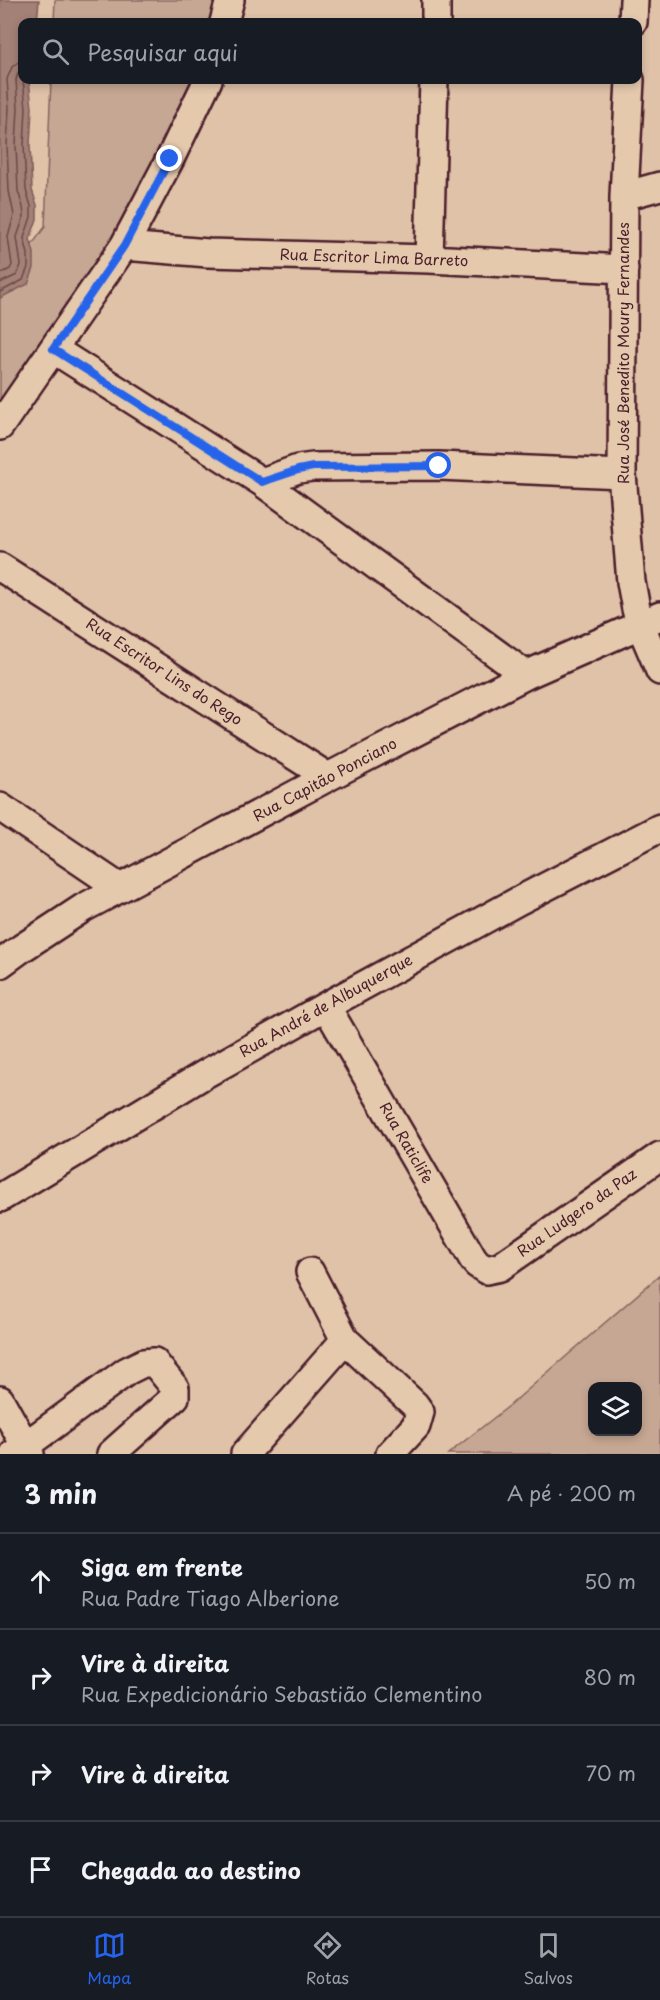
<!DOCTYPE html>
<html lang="pt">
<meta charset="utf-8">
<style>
:root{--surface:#171b24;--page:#242831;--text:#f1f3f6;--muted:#9ea1a6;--line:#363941;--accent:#2563eb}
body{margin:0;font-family:"Playpen Sans",sans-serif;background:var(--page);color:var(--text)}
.controls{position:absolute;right:18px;bottom:18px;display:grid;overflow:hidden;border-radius:12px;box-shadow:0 3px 9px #0003}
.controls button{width:54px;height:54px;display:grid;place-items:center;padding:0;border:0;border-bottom:2px solid var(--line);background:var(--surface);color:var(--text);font:30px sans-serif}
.stop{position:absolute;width:18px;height:18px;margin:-14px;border:4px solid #2563eb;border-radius:50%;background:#fff}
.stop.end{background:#2563eb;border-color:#fff;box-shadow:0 2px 6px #0008}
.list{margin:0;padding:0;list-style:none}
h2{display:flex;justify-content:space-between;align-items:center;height:78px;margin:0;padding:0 24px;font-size:26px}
h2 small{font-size:20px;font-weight:400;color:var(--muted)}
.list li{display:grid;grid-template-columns:39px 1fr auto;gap:18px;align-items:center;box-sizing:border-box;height:96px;padding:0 24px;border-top:2px solid var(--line)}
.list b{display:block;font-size:22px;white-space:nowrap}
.list p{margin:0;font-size:20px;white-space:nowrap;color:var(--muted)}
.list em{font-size:20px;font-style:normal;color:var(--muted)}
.icon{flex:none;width:33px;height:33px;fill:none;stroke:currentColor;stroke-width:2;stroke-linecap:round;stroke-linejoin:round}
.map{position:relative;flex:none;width:660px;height:1454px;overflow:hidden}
.search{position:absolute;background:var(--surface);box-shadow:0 3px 9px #0003;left:18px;right:18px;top:18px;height:66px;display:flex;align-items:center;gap:15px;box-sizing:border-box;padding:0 21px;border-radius:12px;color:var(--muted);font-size:22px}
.sheet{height:462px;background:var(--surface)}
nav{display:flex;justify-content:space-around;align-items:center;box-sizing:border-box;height:84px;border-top:2px solid var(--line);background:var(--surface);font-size:16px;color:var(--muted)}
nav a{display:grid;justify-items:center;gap:3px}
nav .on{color:var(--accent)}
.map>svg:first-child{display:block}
</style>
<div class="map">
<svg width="660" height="1454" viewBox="0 0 660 1454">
<rect width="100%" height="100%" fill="#dfc2a8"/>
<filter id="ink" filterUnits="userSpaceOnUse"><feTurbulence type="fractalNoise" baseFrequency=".0167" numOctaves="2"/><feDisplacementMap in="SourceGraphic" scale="12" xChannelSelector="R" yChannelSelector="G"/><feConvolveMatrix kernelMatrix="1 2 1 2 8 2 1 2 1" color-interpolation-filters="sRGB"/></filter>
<g filter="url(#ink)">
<!-- green -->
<path fill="#c6a793" stroke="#88635f" stroke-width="1.5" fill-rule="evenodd" d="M 55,0 L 224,0 L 219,22 L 54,22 Z
M 51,80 L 201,80 L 187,123 L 0,429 L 0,288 L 45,227 Z
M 660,1275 L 660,1454 L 448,1454 L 509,1406 ZM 638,1386 L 638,1432 L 592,1432 L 592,1386 Z"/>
<!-- water -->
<path fill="#a38176" stroke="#7f5a58" stroke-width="1.5" d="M 0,0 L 39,0 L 37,22 L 22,22 L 22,80 L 29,80 L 32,108 L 30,145 L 32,190 L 37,205 L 37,219 L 30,239 L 34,253 L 34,268 L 28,284 L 0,298 Z"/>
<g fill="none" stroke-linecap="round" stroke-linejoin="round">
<!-- shore -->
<path stroke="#6e4649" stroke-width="1.5" d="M 0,274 L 10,269 L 12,265 L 8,237 L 14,215 L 9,191 L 7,145 L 9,108 L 7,79 L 12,67 L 22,59
M 0,283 L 17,275 L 21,265 L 17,237 L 24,216 L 23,207 L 18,191 L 16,145 L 18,108 L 16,80 L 18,73 L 22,69
M 0,292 L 23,280 L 28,267 L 28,254 L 24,238 L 31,217 L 31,206 L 26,190 L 24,145 L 26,108 L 23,80"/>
<!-- street casing -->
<g stroke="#4a1f2b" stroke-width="32">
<path id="street" d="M 224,22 L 230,0
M 436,22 L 436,0
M 633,22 L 634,0
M 630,80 L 624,196 L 622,474 L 631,582 L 636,609 L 640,624 L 660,671
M 624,196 L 660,186
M 124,246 L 208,253 L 429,259 L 624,269
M 429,259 L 434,80
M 53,349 L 262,482 L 526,675
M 0,426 L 124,246 L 170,159 L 208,80
M 262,482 L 298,469 L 313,467 L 439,466 L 622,474
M 0,567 L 328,777
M 0,807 L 120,888
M 0,964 L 22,948 L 83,908 L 328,777 L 526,675 L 660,616
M 326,1006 L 473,1259 L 477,1264 L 486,1270 L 500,1267 L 660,1156
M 0,1198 L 205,1074 L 326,1006 L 520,900 L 660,828
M 310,1272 L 345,1340 L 415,1405 L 420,1412 L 416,1426 L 390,1454
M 0,1400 L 30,1454
M 14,1454 L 127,1371 L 143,1363 L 154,1362 L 175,1388 L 175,1397 L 111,1454
M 245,1454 L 345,1340"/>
</g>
<!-- street -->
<use href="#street" stroke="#e5c9ad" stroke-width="27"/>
</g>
</g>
<g fill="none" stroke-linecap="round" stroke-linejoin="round" filter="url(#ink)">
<!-- route -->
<path stroke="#2563eb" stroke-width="8" d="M 170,159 L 124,246 L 53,349 L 262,482 L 298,470 L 313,467 L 439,466"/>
</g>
<g text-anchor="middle" stroke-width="4.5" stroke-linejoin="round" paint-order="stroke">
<!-- street labels -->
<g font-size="15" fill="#4a1f2b" stroke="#e5c9ad">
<text transform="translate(374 258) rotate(2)" y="5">Rua Escritor Lima Barreto</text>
<text transform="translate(624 353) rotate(-90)" y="5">Rua José Benedito Moury Fernandes</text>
<text transform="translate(164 672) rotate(33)" y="5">Rua Escritor Lins do Rego</text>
<text transform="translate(325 780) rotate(-28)" y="5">Rua Capitão Ponciano</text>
<text transform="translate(326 1006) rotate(-29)" y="5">Rua André de Albuquerque</text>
<text transform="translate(406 1143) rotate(60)" y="5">Rua Raticlife</text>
<text transform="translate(577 1213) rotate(-35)" y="5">Rua Ludgero da Paz</text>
</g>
</g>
</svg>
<div class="controls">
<button><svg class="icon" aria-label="layers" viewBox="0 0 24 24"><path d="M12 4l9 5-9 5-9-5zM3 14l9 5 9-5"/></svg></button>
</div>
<div class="stop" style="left:439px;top:466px"></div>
<div class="stop end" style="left:170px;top:159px"></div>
<div class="search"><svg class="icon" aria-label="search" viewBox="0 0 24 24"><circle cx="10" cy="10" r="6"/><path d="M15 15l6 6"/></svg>Pesquisar aqui</div>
</div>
<section class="sheet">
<h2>3 min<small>A pé · 200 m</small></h2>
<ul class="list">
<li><svg class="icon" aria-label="ahead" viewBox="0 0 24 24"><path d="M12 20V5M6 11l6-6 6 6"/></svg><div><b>Siga em frente</b><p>Rua Padre Tiago Alberione</p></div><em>50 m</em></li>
<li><svg class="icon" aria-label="right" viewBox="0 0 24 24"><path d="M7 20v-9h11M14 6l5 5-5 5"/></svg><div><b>Vire à direita</b><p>Rua Expedicionário Sebastião Clementino</p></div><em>80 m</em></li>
<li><svg class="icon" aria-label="right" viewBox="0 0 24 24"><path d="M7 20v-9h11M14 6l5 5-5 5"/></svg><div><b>Vire à direita</b></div><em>70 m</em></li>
<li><svg class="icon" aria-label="arrive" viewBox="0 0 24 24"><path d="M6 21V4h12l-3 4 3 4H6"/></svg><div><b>Chegada ao destino</b></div></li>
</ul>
</section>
<nav>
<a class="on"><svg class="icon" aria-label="map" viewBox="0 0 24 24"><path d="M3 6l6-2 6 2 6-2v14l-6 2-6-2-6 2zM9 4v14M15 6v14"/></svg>Mapa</a>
<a><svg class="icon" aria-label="directions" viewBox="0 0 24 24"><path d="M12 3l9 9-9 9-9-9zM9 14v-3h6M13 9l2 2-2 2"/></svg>Rotas</a>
<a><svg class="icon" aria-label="saved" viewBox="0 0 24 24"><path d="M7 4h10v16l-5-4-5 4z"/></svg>Salvos</a>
</nav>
